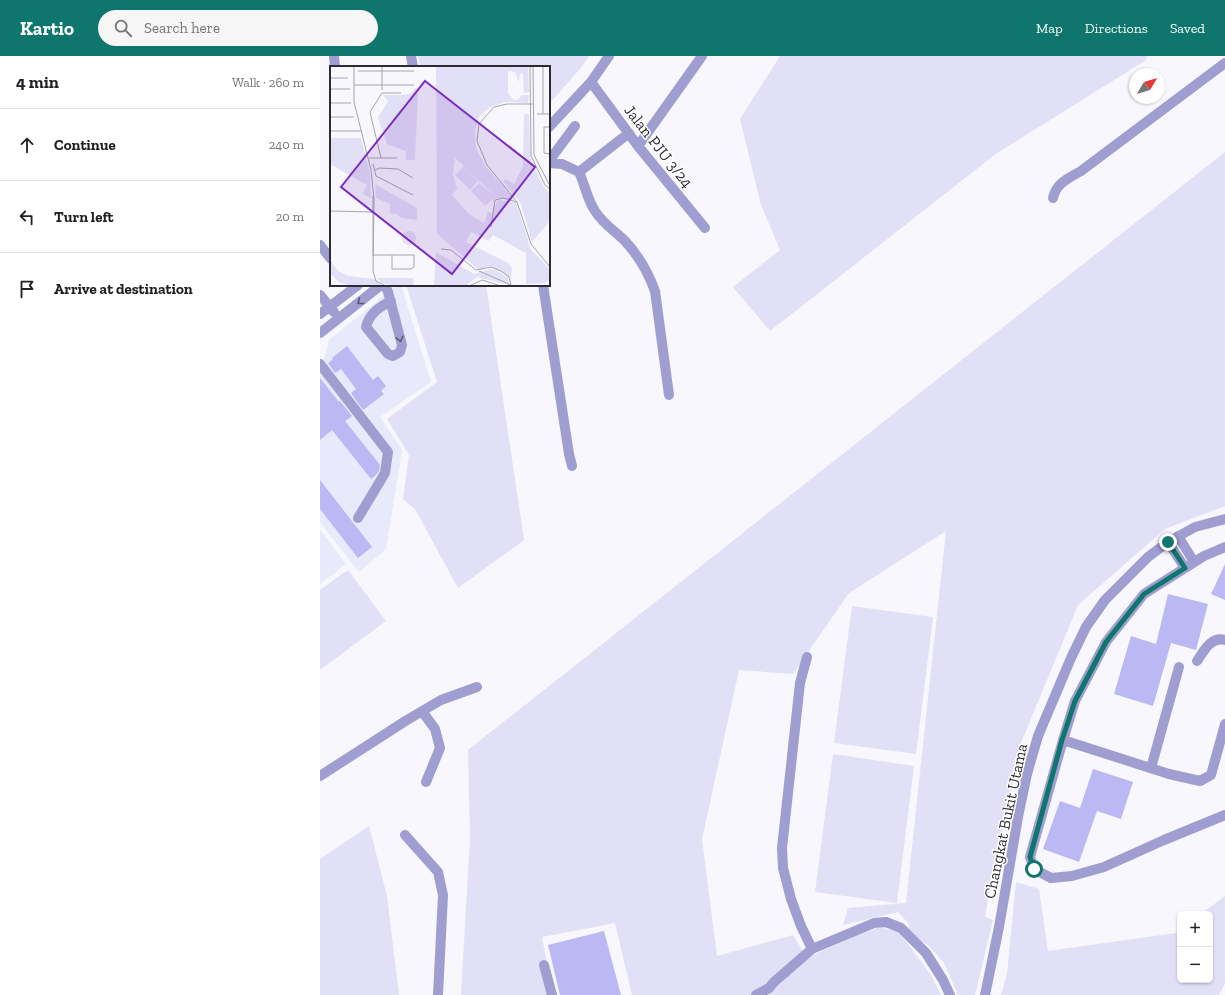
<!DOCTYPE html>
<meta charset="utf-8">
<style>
:root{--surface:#fff;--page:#f6f6f6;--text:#202124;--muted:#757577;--line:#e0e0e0;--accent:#0f766e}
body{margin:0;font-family:"Zilla Slab",serif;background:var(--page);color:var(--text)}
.controls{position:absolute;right:12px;bottom:12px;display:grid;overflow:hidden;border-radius:6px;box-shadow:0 1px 3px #0004}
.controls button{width:36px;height:36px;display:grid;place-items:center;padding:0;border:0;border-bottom:1px solid var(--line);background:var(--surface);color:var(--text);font:20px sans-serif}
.compass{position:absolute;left:809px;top:12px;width:36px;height:36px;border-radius:50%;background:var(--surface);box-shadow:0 1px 3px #0004;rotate:52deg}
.stop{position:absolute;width:12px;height:12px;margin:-9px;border:3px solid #0f766e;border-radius:50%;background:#fff}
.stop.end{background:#0f766e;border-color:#fff;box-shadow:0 1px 4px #0008}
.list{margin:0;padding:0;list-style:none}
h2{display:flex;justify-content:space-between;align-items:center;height:52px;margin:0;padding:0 16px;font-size:17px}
h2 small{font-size:13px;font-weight:400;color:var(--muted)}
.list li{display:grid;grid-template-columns:26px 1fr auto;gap:12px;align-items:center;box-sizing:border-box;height:72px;padding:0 16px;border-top:1px solid var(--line)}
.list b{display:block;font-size:15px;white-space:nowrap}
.list em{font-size:13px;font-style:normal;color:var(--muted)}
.icon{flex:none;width:22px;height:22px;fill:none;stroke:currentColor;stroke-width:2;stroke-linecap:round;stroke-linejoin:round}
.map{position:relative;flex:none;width:905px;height:939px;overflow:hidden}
header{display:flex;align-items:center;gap:24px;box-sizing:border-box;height:56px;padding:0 20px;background:var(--accent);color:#fff}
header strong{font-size:19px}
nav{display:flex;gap:22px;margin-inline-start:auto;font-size:14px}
.search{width:280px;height:36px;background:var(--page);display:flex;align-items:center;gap:10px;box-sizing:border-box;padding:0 14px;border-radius:22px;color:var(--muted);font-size:15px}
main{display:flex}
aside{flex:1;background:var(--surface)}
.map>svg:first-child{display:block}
</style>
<header>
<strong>Kartio</strong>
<div class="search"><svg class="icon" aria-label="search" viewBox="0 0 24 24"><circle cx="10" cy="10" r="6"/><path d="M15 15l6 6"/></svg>Search here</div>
<nav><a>Map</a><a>Directions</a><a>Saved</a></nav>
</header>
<main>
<aside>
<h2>4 min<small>Walk · 260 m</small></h2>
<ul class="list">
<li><svg class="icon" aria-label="ahead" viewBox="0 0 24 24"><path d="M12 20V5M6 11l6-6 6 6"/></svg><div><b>Continue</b></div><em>240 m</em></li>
<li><svg class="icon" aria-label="left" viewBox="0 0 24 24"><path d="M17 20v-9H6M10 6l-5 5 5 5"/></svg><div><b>Turn left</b></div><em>20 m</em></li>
<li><svg class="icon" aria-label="arrive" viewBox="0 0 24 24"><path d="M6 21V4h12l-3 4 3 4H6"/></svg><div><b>Arrive at destination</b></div></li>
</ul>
</aside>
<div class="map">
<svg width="905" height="939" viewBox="0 0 905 939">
<rect width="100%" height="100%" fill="#f7f7fd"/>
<!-- built -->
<path fill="#e9e9fc" d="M 77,229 L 81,229 L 111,326 L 60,361 L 82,394 L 66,493 L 39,516 L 0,466 L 0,306 L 4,303 L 9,284 Z
M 0,474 L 26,508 L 0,528 Z"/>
<!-- green -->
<path fill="#e1e0f7" d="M 98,0 L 269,0 L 259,14 L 229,48 L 229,11 L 100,11 Z
M 460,0 L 827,0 L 826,4 L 677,97 L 450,275 L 413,231 L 460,194 L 441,149 L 420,63 Z
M 905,96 L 905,450 L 845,473 L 758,549 L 701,687 L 679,788 L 677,789 L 665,861 L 673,864 L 655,939 L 638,939 L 624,907 L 608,889 L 588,877 L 589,868 L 578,856 L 523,869 L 528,852 L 586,847 L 626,475 L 529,537 L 473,618 L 419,614 L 382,783 L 397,900 L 473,879 L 487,902 L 535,880 L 560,871 L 579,876 L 611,919 L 621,939 L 312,939 L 295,867 L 222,881 L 233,939 L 141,939 L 150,782 L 148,694 Z
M 86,229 L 166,229 L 204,484 L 138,532 L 95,453 L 83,443 L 89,399 L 67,363 L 117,326 Z
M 28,514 L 66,565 L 0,614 L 0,534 Z
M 532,550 L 613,561 L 596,698 L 514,687 Z
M 513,698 L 594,710 L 577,847 L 495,836 Z
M 49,770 L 67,840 L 79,939 L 0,939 L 0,803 Z
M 696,826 L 719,833 L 728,895 L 856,877 L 860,874 L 860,924 L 890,924 L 890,858 L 881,858 L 905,840 L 905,927 L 899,939 L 681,939 L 687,918 Z"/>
<!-- building -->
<path fill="#bcb8f4" d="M 27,290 L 53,324 L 58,320 L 66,330 L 61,335 L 64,338 L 43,354 L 31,337 L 36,333 L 21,313 L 15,317 L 8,307 L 13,303 L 12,302 Z
M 0,322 L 19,346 L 20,345 L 32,360 L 25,365 L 60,409 L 59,415 L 56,419 L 51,423 L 12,374 L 0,384 Z
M 0,424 L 52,491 L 38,502 L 0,453 Z
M 905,508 L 905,544 L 891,538 Z
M 848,538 L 888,548 L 876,594 L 851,587 L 833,650 L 794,638 L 811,580 L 836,588 Z
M 773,713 L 813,726 L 801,763 L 777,755 L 759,806 L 723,793 L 740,745 L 760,752 Z
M 284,875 L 301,939 L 240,939 L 228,889 Z"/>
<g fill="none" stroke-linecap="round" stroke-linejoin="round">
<!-- minor -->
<path stroke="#a09dd0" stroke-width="10" d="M 14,0 L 15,11
M 91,0 L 93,11
M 271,26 L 318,90 L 385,172
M 229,71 L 271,26 L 289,0
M 318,90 L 382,0
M 229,105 L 255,70
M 229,107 L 242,108 L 259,116 C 265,129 267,143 275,155 C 283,168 295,175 305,185 C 319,200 328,216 335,235 L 349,339
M 259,116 L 309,77
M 733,142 C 736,127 749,122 761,115 L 905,7
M 0,189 L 11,203
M 65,229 L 68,236 L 82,289 L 80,296 L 73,300 L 68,298 L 46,271 C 49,258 59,251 71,245
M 223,229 L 249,398 L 252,410
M 0,239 L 14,256
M 0,258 L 38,229
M 0,277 L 61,229
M 0,308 L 68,396 L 65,417 L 38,462
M 858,480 L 874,506
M 848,486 L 865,512
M 905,491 L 884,500 L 824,538 L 786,586 L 755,645 L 743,684 L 710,801 L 714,813 L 731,822 L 752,820 L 784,811 L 844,784 L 905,759
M 487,601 L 480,627 L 462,792 L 463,812 L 471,843 L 481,870 L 492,893
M 877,605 C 884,595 891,580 905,584
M 102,655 L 115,673 L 120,692 L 106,726
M 743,684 L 849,718 L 880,725 L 891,719 L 905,668
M 831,712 L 859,611
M 0,720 L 87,664 L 121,644 L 157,631
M 85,779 L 118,816 L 123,839 L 118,939
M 224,909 L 232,939
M 436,939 L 449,932 L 454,926 L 492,893 L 554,867 L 566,866 L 581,872 L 606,897 L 623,924 L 630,939
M 665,939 L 679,871 L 698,761 L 707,718 L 718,680 L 751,602 L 766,571 L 785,544 L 828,501 L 848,486 L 875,471 L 905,463"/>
</g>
<!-- one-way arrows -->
<defs><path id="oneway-chevron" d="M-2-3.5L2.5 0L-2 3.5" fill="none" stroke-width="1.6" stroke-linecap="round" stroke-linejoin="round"/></defs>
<g stroke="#5a5971">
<use href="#oneway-chevron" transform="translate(40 246) rotate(142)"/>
<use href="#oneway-chevron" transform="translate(80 283) rotate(77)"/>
</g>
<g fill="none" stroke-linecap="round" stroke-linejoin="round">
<!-- route -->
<path stroke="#0f766e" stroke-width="5" d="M 714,813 L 710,801 L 742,684 L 755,645 L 786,586 L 824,538 L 865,512 L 848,486"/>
</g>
<g text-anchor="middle" stroke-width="3" stroke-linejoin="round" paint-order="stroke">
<!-- street labels -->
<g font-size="16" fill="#2b2b31" stroke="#fff">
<text transform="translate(339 90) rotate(52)" y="6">Jalan PJU 3/24</text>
<text transform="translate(685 765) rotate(-78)" y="6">Changkat Bukit Utama</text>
</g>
</g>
<!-- overview -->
<g transform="translate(10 10)">
<rect width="220" height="220" fill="#f7f7fd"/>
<path d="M 106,1 L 198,1 L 199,26 L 194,27 L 193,8 L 190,7 L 189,16 L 185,6 L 178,5 L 178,27 L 182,33 L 188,34 L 192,29 L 199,29 L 198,37 L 176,36 L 160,41 L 149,51 L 145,65 L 146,83 L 157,102 L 185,134 L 165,132 L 162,140 L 163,133 L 155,140 L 141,125 L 149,117 L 165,130 L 134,101 L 148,115 L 140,124 L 125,109 L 134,100 L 125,92 L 123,108 L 127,123 L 122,129 L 139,148 L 154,157 L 158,146 L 162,147 L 168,134 L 186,136 L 201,184 L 220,203 L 220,213 L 216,217 L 196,218 L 196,187 L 163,169 L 159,175 L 141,166 L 136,176 L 178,197 L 182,202 L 181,212 L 160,200 L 149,204 L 107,168 ZM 85,22 L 88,25 L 85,94 L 76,94 L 76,85 L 57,78 L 48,52 L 58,35 L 53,29 L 74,29 L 82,27 ZM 194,48 L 199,48 L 200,92 L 215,123 L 220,127 L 220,155 L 202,176 L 191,138 L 173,115 L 176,113 L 184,118 L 193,101 ZM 0,72 L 31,72 L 40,107 L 41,132 L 33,128 L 37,119 L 0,98 ZM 45,118 L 87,142 L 87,154 L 71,152 L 66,148 L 60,147 L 60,138 L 46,132 ZM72 172a7 7 0 1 1 14 0a7 7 0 1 1-14 0ZM 106,186 L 144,208 L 161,203 L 169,206 L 178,212 L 179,219 L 147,211 L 137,219 L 104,219 ZM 0,194 L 8,205 L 18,210 L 44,213 L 51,219 L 17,219 L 9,216 L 0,207 ZM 46,212 L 83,212 L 84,219 L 60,219 L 52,217 Z" fill="#e1e0f7"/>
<path fill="none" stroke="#a5a5ab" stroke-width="1" d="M 24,1 L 24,36 L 41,104 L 44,133 L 43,205 L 46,215 L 54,219M 52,1 L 52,24M 200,1 L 201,90 L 215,119 L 220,123M 203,1 L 204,89 L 220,120M 213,1 L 213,48M 28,5 L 84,5M 0,12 L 18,12M 24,19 L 84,19M 0,23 L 20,23M 0,37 L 21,37M 203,38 L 177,38 L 164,41 L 149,58 L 147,75 L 157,99 L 187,136 L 201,178 L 220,201M 207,48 L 220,48M 0,51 L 24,51M 220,61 L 214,61 L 214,87 L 220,88M 0,65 L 31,65M 39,92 L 67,92M 51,92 L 40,46 L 52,27 L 71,27M 43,98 L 46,110 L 83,129M 45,104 L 49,102 L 68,103 L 83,112M 0,145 L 43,146M 161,161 L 165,134 L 173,132 L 187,136M 111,183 L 121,184 L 146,204 L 161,201 L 171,205 L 179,211 L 181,219M 43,189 L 84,189 L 84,201 L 81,203 L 62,203 L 62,189M 43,190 L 43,130M 149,205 L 181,219M 141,219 L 152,214 L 168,219"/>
<path fill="#7b2cbf" fill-opacity="0.15" stroke="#7b2cbf" stroke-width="2" d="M 95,15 L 205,101 L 122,208 L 11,121 Z"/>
<rect width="220" height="220" fill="none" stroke="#2b2b31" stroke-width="2"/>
</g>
</svg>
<div class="controls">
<button>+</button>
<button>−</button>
</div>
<svg class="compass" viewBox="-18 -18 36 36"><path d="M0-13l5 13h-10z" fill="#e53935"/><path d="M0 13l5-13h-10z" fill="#757577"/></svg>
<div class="stop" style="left:714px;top:813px"></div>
<div class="stop end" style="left:848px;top:486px"></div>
</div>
</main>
